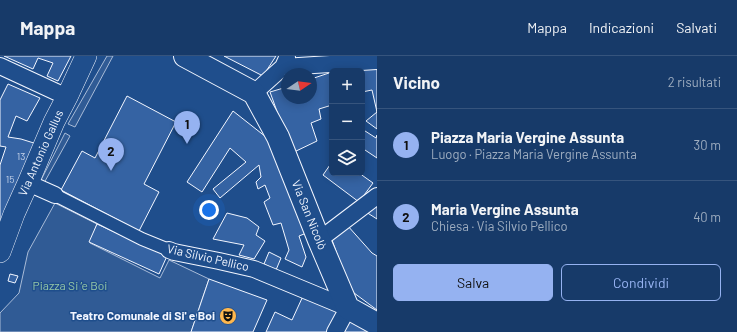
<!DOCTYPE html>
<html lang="it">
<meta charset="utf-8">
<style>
:root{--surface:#173a69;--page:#244571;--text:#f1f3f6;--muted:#9eadc0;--line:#36547d;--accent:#95b2f1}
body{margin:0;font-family:Barlow,sans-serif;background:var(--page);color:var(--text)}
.controls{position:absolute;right:12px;top:12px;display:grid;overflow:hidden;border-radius:6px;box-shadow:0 2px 10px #0003}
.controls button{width:36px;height:36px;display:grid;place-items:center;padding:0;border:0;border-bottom:1px solid var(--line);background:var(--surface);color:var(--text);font:20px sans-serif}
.compass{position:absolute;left:281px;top:12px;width:36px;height:36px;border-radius:50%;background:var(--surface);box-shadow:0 2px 10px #0003;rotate:77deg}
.you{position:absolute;left:209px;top:154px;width:14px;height:14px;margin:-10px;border:3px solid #fff;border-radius:50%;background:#1a73e8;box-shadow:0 0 0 6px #1a73e833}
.badge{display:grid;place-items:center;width:26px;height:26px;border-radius:50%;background:var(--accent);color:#111;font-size:13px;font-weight:700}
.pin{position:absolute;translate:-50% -33px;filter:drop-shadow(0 1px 2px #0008)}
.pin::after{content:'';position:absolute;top:21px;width:14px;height:12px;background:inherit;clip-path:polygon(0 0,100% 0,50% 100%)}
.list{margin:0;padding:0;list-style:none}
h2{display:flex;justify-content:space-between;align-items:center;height:52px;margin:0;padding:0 16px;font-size:17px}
h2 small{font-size:13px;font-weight:400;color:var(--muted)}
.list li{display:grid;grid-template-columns:26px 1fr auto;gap:12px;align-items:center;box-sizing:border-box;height:72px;padding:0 16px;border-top:1px solid var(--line)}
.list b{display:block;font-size:15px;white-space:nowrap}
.list p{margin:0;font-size:13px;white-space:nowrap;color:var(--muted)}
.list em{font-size:13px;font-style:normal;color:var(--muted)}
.actions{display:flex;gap:8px;padding:12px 16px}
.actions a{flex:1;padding:9px 0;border:1px solid var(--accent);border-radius:6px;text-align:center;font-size:14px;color:var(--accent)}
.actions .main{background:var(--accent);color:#111}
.icon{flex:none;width:22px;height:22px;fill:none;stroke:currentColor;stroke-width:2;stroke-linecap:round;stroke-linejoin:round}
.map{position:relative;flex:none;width:377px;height:276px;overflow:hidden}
header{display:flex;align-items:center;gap:24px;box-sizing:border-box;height:56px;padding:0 20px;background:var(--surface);border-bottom:1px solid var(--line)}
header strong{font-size:19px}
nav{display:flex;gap:22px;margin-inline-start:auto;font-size:14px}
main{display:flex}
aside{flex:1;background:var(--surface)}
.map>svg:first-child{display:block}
</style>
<header>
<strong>Mappa</strong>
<nav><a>Mappa</a><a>Indicazioni</a><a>Salvati</a></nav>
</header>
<main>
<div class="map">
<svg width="377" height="276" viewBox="0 0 377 276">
<rect width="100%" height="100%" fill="#1f4e8c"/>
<!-- green -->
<path fill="#305b95" stroke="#a8bbd7" d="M 107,0 L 113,0 L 75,71 L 68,68 Z
M 65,77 L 70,80 L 44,127 L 40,126 Z
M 55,147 L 97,168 L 90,187 L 160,222 L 169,204 L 209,223 L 191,276 L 0,276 L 0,257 L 19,237 L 28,196 Z"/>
<!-- building -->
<path fill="#3563a3" stroke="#f2f6ff" d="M 4,0 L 71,0 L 58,25 L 47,20 L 53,7 L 38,2 L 33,13 Z
M 224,0 L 276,0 L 263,20 Z
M 377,11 L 377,73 L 366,65 L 377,56 L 372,34 L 362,36 L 362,15 L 342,15 Z
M 332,16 L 332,49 L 319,53 L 321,63 L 311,67 L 317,85 L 292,97 L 270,36 L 287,31 L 287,42 L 311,42 L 311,23 Z
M 8,28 L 40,42 L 27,65 L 16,60 L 8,81 L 21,83 L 37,88 L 0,167 L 0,109 L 6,91 L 0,90 L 0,44 Z
M 127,40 L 176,66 L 144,128 L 159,136 L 139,175 L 61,134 L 82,95 L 95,102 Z
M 233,55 L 266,81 L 280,99 L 309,176 L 299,180 L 306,201 L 302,211 L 285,203 L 289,194 L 281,167 L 273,169 L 264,146 L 270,142 L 265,129 L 258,133 L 256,126 L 261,121 L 259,109 L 220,142 L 213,133 L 246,106 L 230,92 L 202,136 L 187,126 Z
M 362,73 L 376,82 L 377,79 L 377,102 L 362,92 Z
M 332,106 L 332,117 L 359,117 L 373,127 L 359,146 L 323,119 Z
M 377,148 L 377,163 L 366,156 Z
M 227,157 L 247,162 L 259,171 L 256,179 L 265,185 L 254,203 L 239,199 L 244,189 L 213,183 Z
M 97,168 L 167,200 L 159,218 L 89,186 Z
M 347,169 L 372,197 L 377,200 L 377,254 L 350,234 L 332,184 Z
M 269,196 L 281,202 L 276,214 L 264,208 Z
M 10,218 L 18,220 L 15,227 L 8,225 Z
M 209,223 L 267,244 L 253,276 L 191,276 Z
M 303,240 L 339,254 L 328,276 L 266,276 L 275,256 L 292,264 Z
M 351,263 L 372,276 L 344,276 Z"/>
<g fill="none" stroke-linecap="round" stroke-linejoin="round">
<!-- pedestrian casing -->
<g stroke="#f2f6ff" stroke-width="14">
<path id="pedestrian" d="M 55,139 L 142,183 L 169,194"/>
</g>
<!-- minor casing -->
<g stroke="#f2f6ff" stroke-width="18">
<path id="minor" d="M 0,10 L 67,41
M 283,11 L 377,5
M 254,37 L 283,11 L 287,2
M 28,127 L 55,139
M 319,184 L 377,140
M 169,194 L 174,196 L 219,205 L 254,213 L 348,252 L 335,276"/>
</g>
<!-- tertiary casing -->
<g stroke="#f2f6ff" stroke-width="22">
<path id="tertiary" d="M 0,196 L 14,158 L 28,127 L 54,66 L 67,41 L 86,0"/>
</g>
<!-- secondary casing -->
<g stroke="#f2f6ff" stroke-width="24">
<path id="secondary" d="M 185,0 L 254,37 L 278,81 L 319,184 L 348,252 L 377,268"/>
</g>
<!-- pedestrian -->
<use href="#pedestrian" stroke="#1f4e8c" stroke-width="12"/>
<!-- minor -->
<use href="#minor" stroke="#1f4e8c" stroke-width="16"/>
<!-- tertiary -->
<use href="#tertiary" stroke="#1f4e8c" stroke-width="21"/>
<!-- secondary -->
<use href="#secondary" stroke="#1f4e8c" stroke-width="22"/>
</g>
<!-- icons -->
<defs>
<g id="theatre-disc" transform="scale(0.9)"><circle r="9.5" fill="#ffb74d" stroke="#1f4e8c"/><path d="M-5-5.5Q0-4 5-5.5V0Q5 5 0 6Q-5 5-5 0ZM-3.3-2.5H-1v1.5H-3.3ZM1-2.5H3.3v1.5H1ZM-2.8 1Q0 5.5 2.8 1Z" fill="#111"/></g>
</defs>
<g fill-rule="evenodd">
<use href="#theatre-disc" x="228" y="260"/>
</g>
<g text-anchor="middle" stroke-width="3" stroke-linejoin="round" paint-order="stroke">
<!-- number labels -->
<g font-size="10" fill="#c3d1e8">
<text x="21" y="104">13</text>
<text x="10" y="127">15</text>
</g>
<!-- street labels -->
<g font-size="12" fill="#f2f6ff" stroke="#1f4e8c">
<text transform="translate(41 97) rotate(-66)" y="4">Via Antonio Gallus</text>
<text transform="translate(309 159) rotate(68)" y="4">Via San Nicolò</text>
<text transform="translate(208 202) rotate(13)" y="4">Via Silvio Pellico</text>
</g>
<!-- park labels -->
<g font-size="12" fill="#97c8a6" stroke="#1f4e8c">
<text x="70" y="234">Piazza Si ’e Boi</text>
</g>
<!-- poi labels -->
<g font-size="12" font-weight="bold" fill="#f2f6ff" stroke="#1f4e8c" text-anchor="end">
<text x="215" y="264">Teatro Comunale di Si' e Boi</text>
</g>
</g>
</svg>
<div class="controls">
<button>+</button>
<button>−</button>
<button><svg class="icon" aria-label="layers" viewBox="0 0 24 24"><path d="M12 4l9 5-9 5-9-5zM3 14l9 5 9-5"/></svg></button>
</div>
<svg class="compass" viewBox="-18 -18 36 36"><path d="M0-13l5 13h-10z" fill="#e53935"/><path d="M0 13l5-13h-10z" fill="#9eadc0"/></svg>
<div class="you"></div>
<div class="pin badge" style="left:187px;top:88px">1</div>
<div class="pin badge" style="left:111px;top:115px">2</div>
</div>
<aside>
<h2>Vicino<small>2 risultati</small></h2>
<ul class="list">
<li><span class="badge">1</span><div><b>Piazza Maria Vergine Assunta</b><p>Luogo · Piazza Maria Vergine Assunta</p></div><em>30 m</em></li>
<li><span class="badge">2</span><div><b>Maria Vergine Assunta</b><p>Chiesa · Via Silvio Pellico</p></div><em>40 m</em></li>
</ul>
<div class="actions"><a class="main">Salva</a><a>Condividi</a></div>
</aside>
</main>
